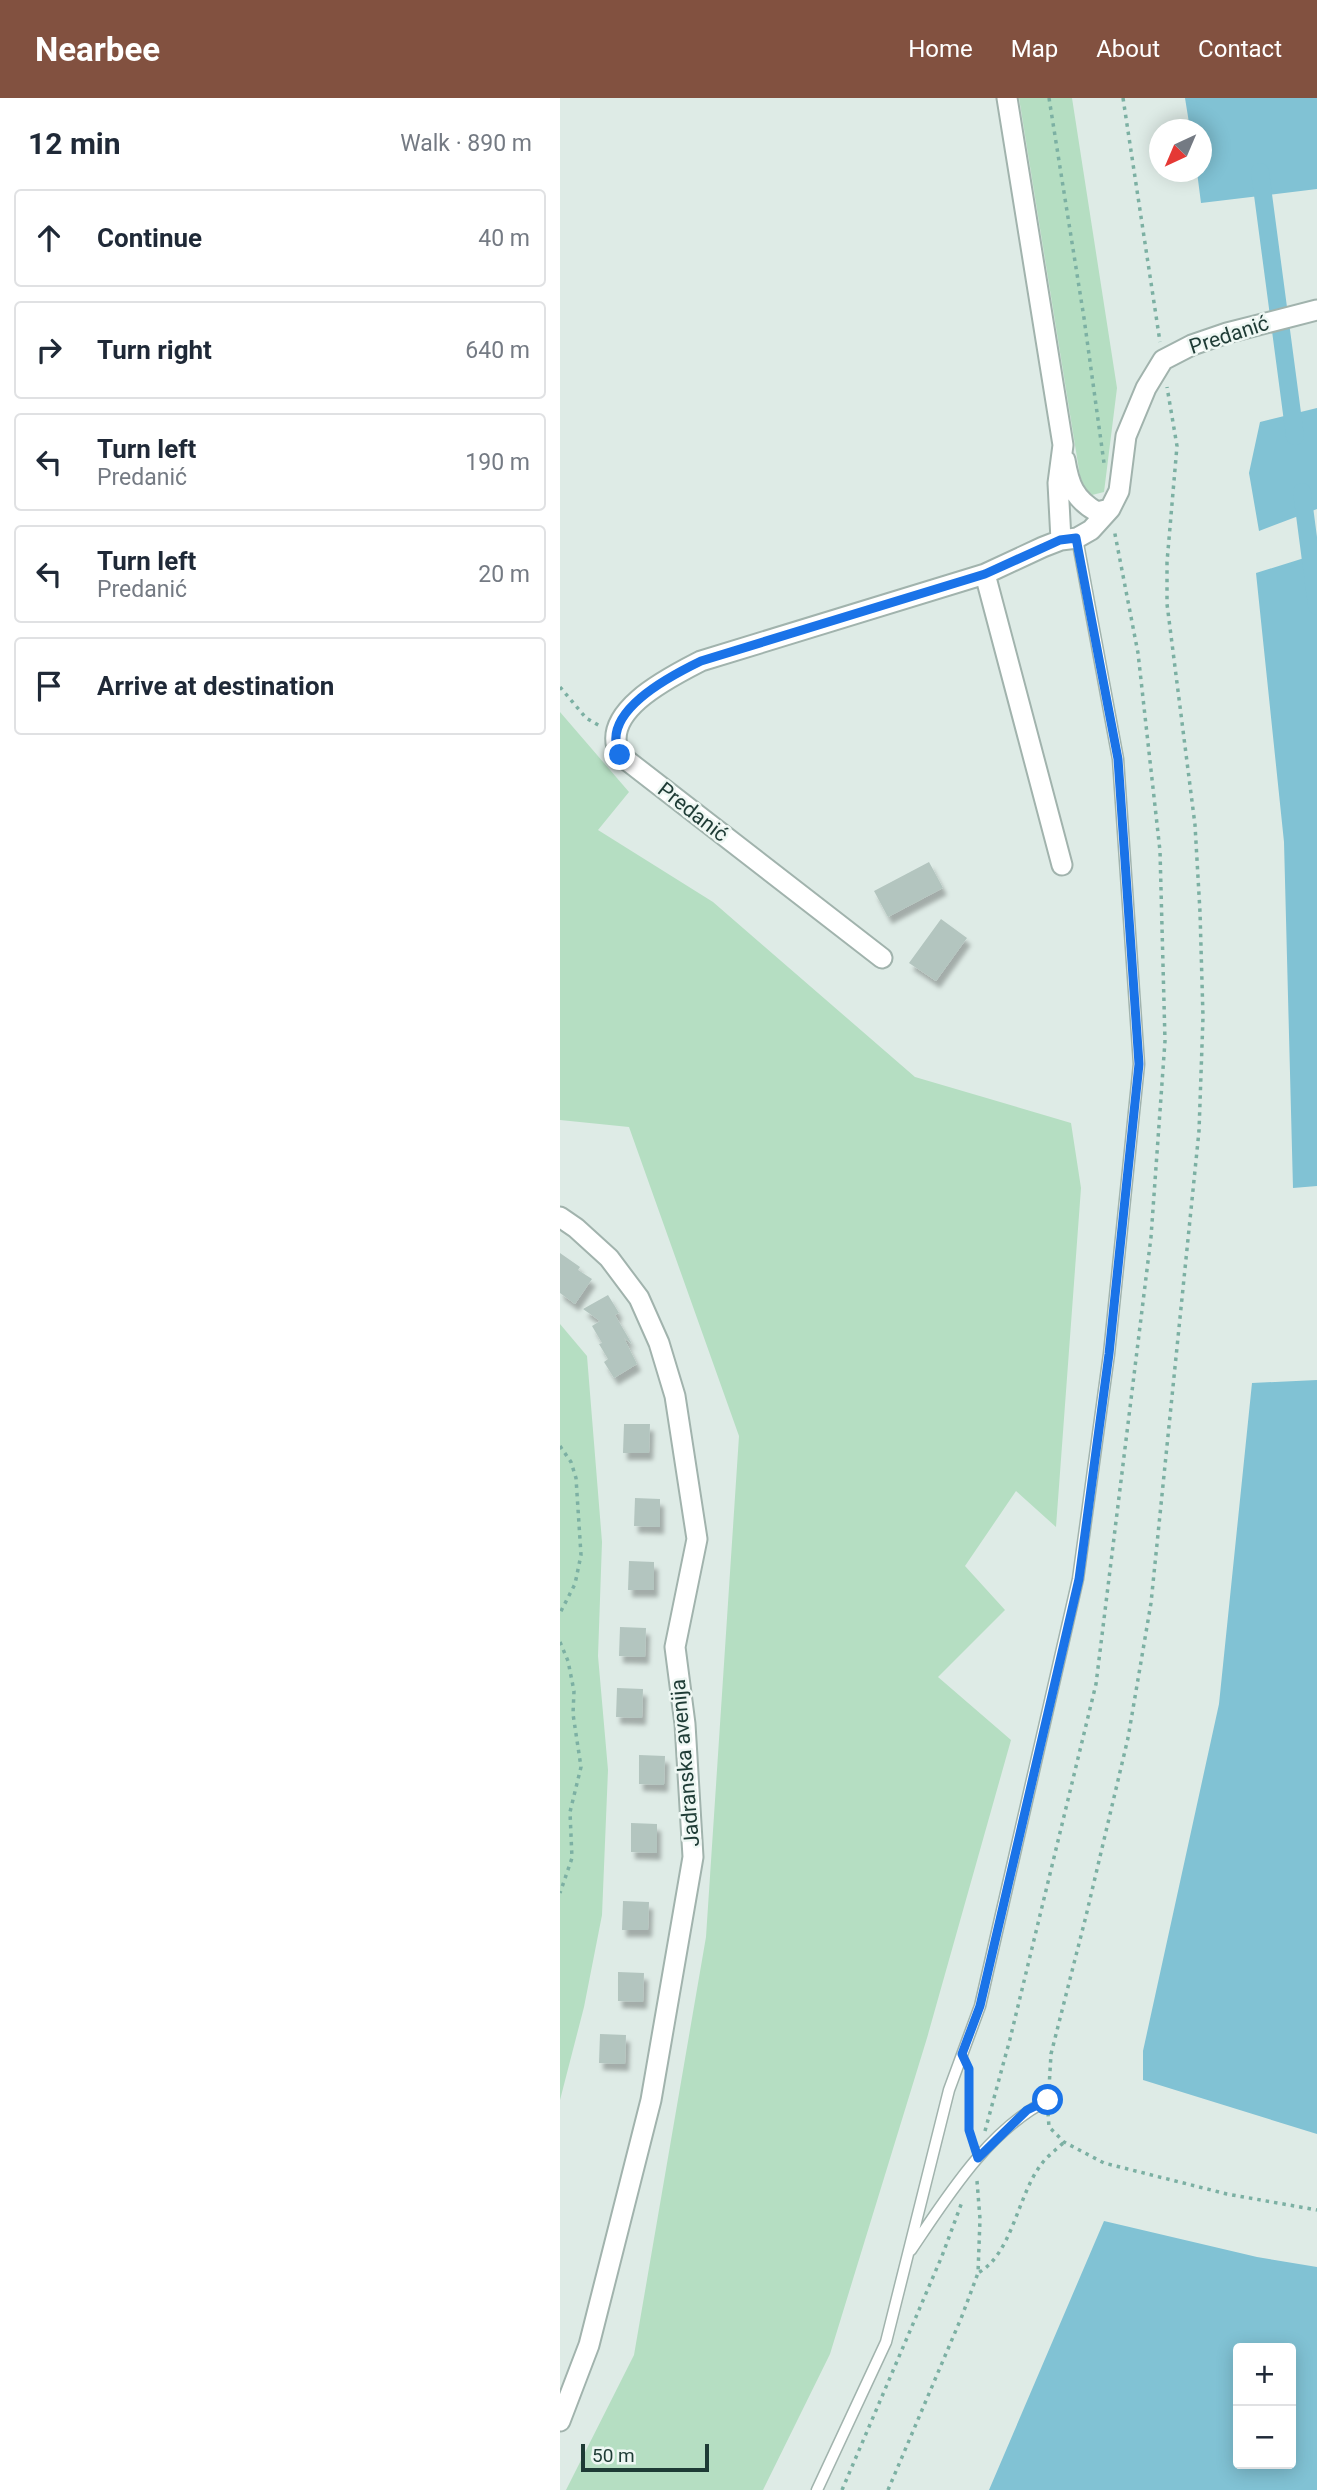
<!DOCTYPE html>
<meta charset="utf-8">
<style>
:root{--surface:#fff;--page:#f6f6f7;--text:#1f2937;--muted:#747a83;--line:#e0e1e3;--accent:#825140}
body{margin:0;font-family:Roboto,sans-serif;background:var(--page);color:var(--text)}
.controls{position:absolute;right:21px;bottom:21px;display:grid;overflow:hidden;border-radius:7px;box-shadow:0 4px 18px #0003}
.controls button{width:63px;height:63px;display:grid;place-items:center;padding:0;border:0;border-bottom:2px solid var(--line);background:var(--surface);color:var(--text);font:35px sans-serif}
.compass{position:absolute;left:589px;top:21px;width:63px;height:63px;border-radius:50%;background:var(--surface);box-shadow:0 4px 18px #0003;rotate:224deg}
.scale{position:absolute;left:21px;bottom:18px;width:128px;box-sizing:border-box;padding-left:7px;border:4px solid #1e3b35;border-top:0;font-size:19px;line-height:24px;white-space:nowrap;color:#1e3b35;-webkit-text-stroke:5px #eef7f3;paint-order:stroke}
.stop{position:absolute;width:21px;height:21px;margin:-16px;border:5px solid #1a73e8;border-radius:50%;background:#fff}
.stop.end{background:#1a73e8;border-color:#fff;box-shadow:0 2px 7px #0008}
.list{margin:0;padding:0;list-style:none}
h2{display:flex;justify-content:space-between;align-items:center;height:91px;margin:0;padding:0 28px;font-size:30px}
h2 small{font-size:23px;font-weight:400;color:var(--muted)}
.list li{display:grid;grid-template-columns:46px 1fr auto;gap:21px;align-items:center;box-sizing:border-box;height:98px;margin:0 14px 14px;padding:0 14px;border:2px solid var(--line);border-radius:7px}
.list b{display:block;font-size:26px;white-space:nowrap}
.list p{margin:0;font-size:23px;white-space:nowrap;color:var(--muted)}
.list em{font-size:23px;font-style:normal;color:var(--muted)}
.icon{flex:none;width:38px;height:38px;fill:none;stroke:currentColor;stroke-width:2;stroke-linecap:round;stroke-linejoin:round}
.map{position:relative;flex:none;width:757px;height:2392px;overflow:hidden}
header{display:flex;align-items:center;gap:42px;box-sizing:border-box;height:98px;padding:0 35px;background:var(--accent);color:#fff}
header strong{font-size:33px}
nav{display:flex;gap:38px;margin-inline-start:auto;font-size:24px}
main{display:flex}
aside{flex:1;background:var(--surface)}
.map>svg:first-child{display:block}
</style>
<header>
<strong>Nearbee</strong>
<nav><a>Home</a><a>Map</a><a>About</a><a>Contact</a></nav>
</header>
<main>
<aside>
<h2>12 min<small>Walk · 890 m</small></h2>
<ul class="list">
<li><svg class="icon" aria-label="ahead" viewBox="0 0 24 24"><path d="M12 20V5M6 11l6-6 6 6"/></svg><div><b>Continue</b></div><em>40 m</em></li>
<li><svg class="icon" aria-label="right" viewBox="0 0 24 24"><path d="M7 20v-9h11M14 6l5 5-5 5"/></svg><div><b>Turn right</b></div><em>640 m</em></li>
<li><svg class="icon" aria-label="left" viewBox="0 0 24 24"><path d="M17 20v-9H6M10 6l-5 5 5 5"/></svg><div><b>Turn left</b><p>Predanić</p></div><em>190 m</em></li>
<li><svg class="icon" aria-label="left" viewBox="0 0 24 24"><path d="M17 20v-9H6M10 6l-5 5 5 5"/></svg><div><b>Turn left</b><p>Predanić</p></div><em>20 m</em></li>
<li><svg class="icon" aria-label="arrive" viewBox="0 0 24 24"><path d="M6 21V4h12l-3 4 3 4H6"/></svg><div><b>Arrive at destination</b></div></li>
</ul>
</aside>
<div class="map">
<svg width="757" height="2392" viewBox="0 0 757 2392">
<defs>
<filter id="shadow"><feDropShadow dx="4" dy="7" stdDeviation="2" flood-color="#0004"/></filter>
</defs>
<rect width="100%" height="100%" fill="#deebe6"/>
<!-- green -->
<path fill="#b5dec2" d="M 459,0 L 512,0 L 557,290 L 544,394 L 528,398 L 520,378 Z
M 0,614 L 69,694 L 38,732 L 153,804 L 355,979 L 511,1025 L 521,1090 L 496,1429 L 456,1393 L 405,1468 L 445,1512 L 378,1579 L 451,1642 L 367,1940 L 270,2256 L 203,2392 L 6,2392 L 74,2257 L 146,1839 L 179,1338 L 69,1029 L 0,1022 Z
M 0,1226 L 27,1258 L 42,1444 L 38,1558 L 48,1672 L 42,1817 L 24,1909 L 0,2002 Z"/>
<!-- water -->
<path fill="#81c2d4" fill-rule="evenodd" d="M 625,0 L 757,0 L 757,91 L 641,105 L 637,74 L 642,74 L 642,32 L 630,31 Z
M 757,310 L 757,411 L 699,433 L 689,375 L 700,324 Z
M 757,456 L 757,1088 L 733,1090 L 724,744 L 696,475 Z
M 757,1282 L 757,2036 L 583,1982 L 583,1953 L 659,1606 L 692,1285 Z
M 544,2123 L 697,2159 L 757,2169 L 757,2392 L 429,2392 ZM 678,2250 L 731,2250 L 731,2366 L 678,2366 Z"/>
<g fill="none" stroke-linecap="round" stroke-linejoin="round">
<!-- canal -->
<path stroke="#81c2d4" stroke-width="18" d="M 700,74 L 735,338
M 742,394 L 757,508"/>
</g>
<!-- building -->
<path fill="#b3c5bf" filter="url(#shadow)" d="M 369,764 L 383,790 L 328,819 L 314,793 Z
M 381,821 L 407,840 L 376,883 L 349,865 Z
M 0,1155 L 20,1169 L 18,1172 L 32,1181 L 15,1206 L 0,1195 Z
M 48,1197 L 59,1215 L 55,1217 L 72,1246 L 64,1240 L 77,1266 L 54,1280 L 44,1264 L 48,1261 L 39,1246 L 42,1245 L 32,1228 L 40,1223 L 23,1211 Z
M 64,1326 L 90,1326 L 89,1355 L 63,1355 Z
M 75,1400 L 100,1401 L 100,1429 L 74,1428 Z
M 69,1463 L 94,1464 L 94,1492 L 68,1492 Z
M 60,1529 L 86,1530 L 85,1559 L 59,1558 Z
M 57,1590 L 83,1591 L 82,1620 L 56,1619 Z
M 79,1657 L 105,1658 L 104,1687 L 79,1686 Z
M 71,1725 L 97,1726 L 97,1755 L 71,1754 Z
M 63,1803 L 89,1804 L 88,1832 L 62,1832 Z
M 58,1874 L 84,1875 L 83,1904 L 58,1903 Z
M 40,1936 L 66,1937 L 65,1966 L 39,1965 Z"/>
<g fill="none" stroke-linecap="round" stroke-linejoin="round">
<!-- lane casing -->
<g stroke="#a1b3ad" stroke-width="13">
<path id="lane" d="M 351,2152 C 387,2099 428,2032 488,2002
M 257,2392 L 326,2244 L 389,1992 L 420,1908 L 518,1481 L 549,1256 L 579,966 L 558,661 L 517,440"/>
</g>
<!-- street casing -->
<g stroke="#a1b3ad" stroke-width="23">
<path id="street" d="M 447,0 L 503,347 L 498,385 L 501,442
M 505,362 C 509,386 514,401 537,414 L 550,411
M 425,476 L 502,767
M 322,860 L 60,657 C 38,614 110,579 141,563 L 425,476 L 483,449 L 501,442 L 517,440 L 531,432 L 550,411 L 559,393 L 566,338 L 586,290 L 603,262 L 632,247 L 667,235 L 757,212
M 0,1119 L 16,1130 L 49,1160 L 79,1200 L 99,1245 L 115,1298 L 137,1441 L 115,1549 L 125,1626 L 133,1759 L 91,2002 L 29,2247 L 0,2323"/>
</g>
<!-- path -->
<path stroke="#7cb0a3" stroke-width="3.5" stroke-dasharray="3.5 5" stroke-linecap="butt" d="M 489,0 L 524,220 L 544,365
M 563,0 L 600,244
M 0,589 L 26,620 L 40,628
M 0,1348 L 11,1364 L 16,1380 L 21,1457 L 15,1486 L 0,1515
M 0,1544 L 8,1563 L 14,1593 L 13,1616 L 21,1669 L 10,1714 L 12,1760 L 0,1795
M 409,1976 L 409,2032 L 414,2048
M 489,1990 L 491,1956 L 526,1818 L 568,1640 L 591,1505 L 639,1033 L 643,919 L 640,814 L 635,727 L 607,506 L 607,464 L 617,348 L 607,289
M 488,2015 L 489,2029 L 504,2044 L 544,2065 L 667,2096 L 757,2112
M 425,2033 L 450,1941 L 536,1586 L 591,1139 L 605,943 L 600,753 L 578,555 L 554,431
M 417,2083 L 420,2121 L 418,2175 C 452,2156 457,2100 480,2068 C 486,2059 496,2052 504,2044
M 282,2392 L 382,2158 L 402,2104
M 328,2392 L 402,2218 L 418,2175"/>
<!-- lane -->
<use href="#lane" stroke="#fff" stroke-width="10"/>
<!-- street -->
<use href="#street" stroke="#fff" stroke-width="19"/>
</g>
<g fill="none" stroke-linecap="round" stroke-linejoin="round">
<!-- route -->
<path stroke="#1a73e8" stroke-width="9" d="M 60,657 C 38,615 110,578 141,563 L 425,476 L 500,442 L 516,440 L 558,661 L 579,966 L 549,1256 L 519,1481 L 420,1908 L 402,1956 L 409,1971 L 409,2032 L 418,2060 L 467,2012 L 488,2002"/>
</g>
<g text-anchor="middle" stroke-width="5" stroke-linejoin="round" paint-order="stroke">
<!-- street labels -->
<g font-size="21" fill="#1e3b35" stroke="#eef7f3">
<text transform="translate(669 237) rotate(-18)" y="7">Predanić</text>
<text transform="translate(133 714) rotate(38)" y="7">Predanić</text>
<text transform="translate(125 1665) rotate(-95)" y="7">Jadranska avenija</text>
</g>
</g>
</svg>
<div class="controls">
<button>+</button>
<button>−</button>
</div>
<svg class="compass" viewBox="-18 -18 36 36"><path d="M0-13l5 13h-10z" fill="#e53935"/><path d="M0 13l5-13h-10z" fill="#747a83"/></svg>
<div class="scale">50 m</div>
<div class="stop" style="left:488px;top:2002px"></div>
<div class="stop end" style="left:60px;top:657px"></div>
</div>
</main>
